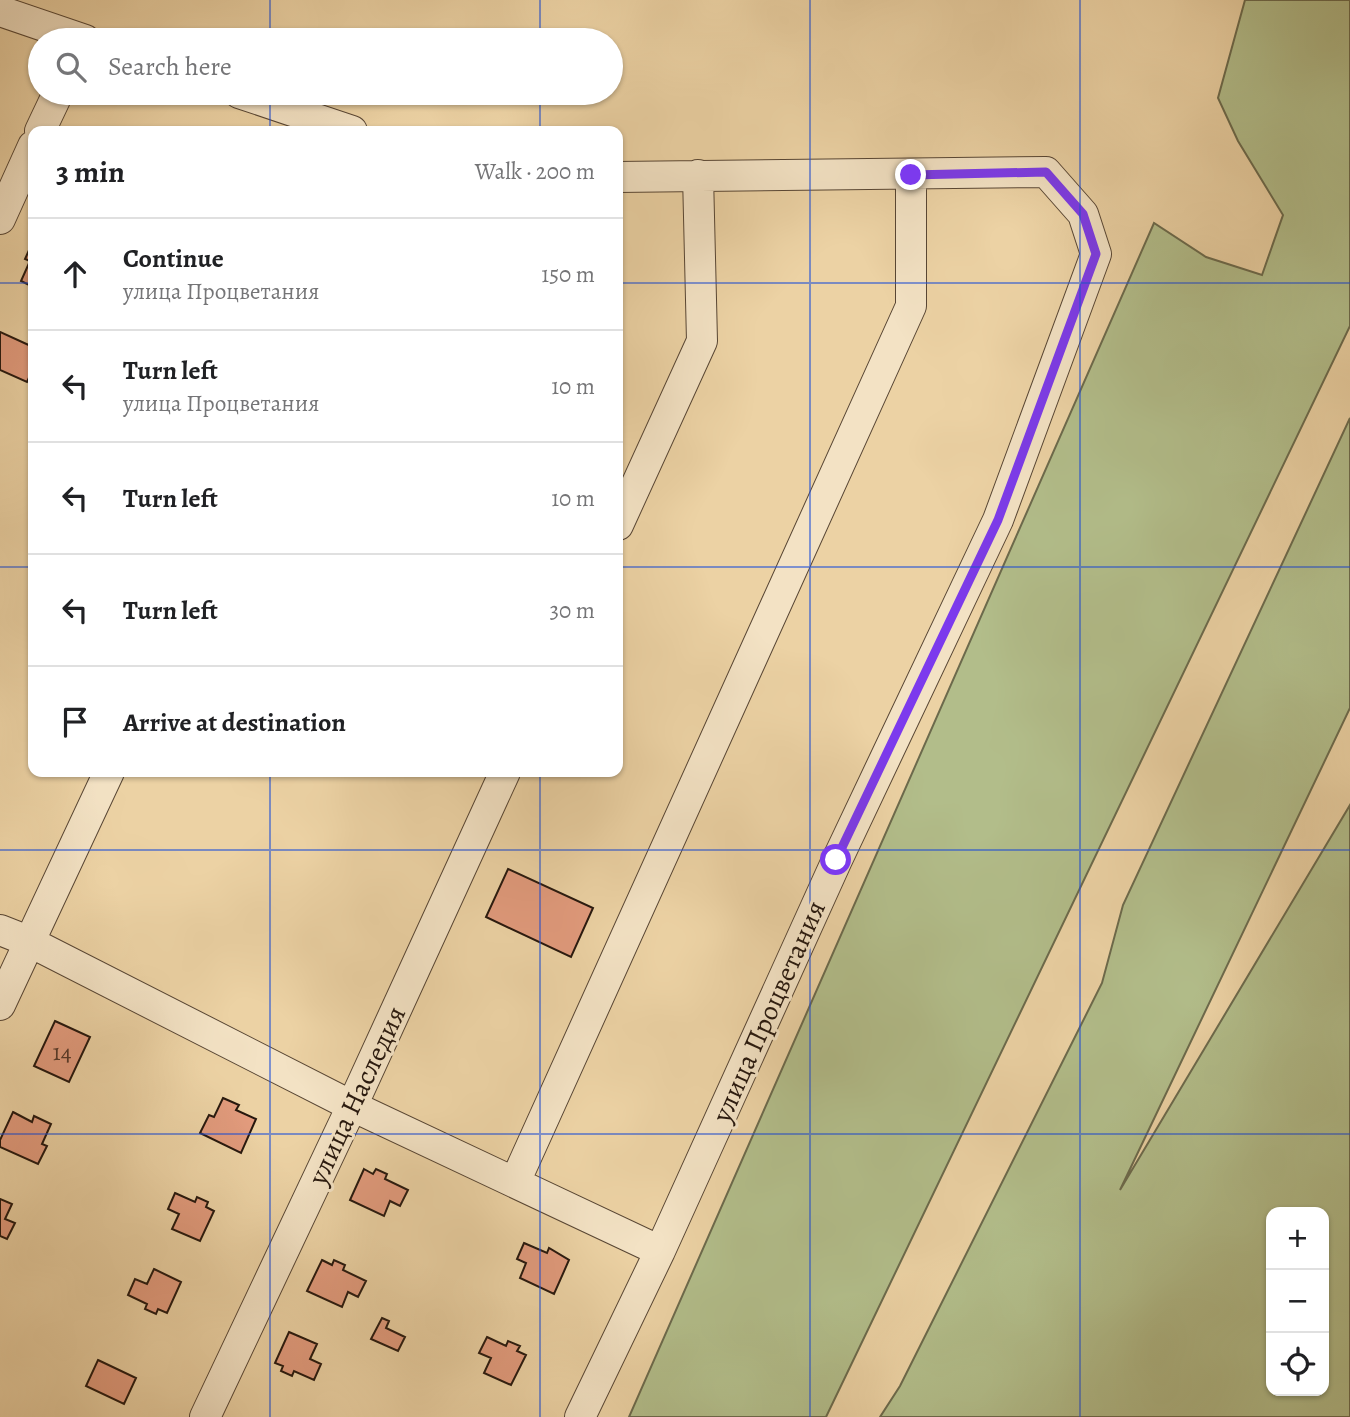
<!DOCTYPE html>
<meta charset="utf-8">
<style>
:root{--surface:#fff;--page:#f2f2f2;--text:#202124;--muted:#757577;--line:#e0e0e0}
body{margin:0;font-family:Alegreya,serif;background:var(--page);color:var(--text)}
.controls{position:absolute;right:21px;bottom:21px;display:grid;overflow:hidden;border-radius:14px;box-shadow:0 2px 5px #0004}
.controls button{width:63px;height:63px;display:grid;place-items:center;padding:0;border:0;border-bottom:2px solid var(--line);background:var(--surface);color:var(--text);font:35px sans-serif}
.stop{position:absolute;width:21px;height:21px;margin:-16px;border:5px solid #7c3aed;border-radius:50%;background:#fff}
.stop.end{background:#7c3aed;border-color:#fff;box-shadow:0 2px 7px #0008}
.list{margin:0;padding:0;list-style:none}
h2{display:flex;justify-content:space-between;align-items:center;height:91px;margin:0;padding:0 28px;font-size:30px}
h2 small{font-size:23px;font-weight:400;color:var(--muted)}
.list li{display:grid;grid-template-columns:46px 1fr auto;gap:21px;align-items:center;box-sizing:border-box;height:112px;padding:0 28px;border-top:2px solid var(--line)}
.list b{display:block;font-size:26px;white-space:nowrap}
.list p{margin:0;font-size:23px;white-space:nowrap;color:var(--muted)}
.list em{font-size:23px;font-style:normal;color:var(--muted)}
.icon{flex:none;width:38px;height:38px;fill:none;stroke:currentColor;stroke-width:2;stroke-linecap:round;stroke-linejoin:round}
.map{position:relative;flex:none;width:1350px;height:1417px;overflow:hidden}
.search{position:absolute;background:var(--surface);box-shadow:0 2px 5px #0004;left:28px;top:28px;width:595px;height:77px;display:flex;align-items:center;gap:18px;box-sizing:border-box;padding:0 24px;border-radius:38px;color:var(--muted);font-size:26px}
.panel{position:absolute;background:var(--surface);box-shadow:0 2px 5px #0004;left:28px;top:126px;width:595px;height:651px;border-radius:14px}
.map>svg:first-child{display:block}
</style>
<div class="map">
<svg width="1350" height="1417" viewBox="0 0 1350 1417">
<rect width="100%" height="100%" fill="#ecd2a4"/>
<filter id="stains"><feTurbulence type="fractalNoise" baseFrequency=".00286" numOctaves="4"/><feColorMatrix values="0 0 0 0 .2 0 0 0 0 .09 0 0 0 0 .02 0 0 0 .5 -.17"/></filter>
<radialGradient id="worn" r=".72"><stop offset=".6" stop-color="#630" stop-opacity="0"/><stop offset="1" stop-color="#630" stop-opacity=".3"/></radialGradient>
<!-- green -->
<path fill="#b2bd8a" stroke="#6c6a4c" stroke-width="2" fill-rule="evenodd" d="M 1245,0 L 1350,0 L 1350,326 L 826,1417 L 629,1417 L 1154,223 L 1206,257 L 1262,275 L 1283,215 L 1238,141 L 1218,98 Z
M 1350,418 L 1350,708 L 1120,1190 L 1350,805 L 1350,1417 L 880,1417 L 900,1386 L 1102,983 L 1123,905 ZM 1324,1212 L 1324,1391 L 1271,1391 L 1271,1212 Z"/>
<!-- building -->
<path fill="#e29b7d" stroke="#27180e" stroke-width="2" d="M 30,248 L 33,249 L 33,287 L 21,281 L 30,261 L 25,259 Z
M 0,332 L 33,347 L 33,369 L 27,382 L 0,370 Z
M 508,869 L 593,908 L 571,957 L 486,917 Z
M 55,1021 L 90,1037 L 69,1082 L 34,1066 Z
M 223,1098 L 239,1105 L 236,1110 L 256,1119 L 241,1153 L 200,1133 L 209,1115 L 214,1117 Z
M 13,1112 L 32,1122 L 34,1116 L 51,1124 L 42,1144 L 47,1146 L 38,1164 L 0,1147 L 0,1140 Z
M 364,1169 L 373,1174 L 376,1169 L 387,1174 L 385,1179 L 408,1190 L 400,1206 L 390,1201 L 384,1216 L 350,1200 Z
M 175,1193 L 195,1202 L 197,1197 L 208,1202 L 206,1207 L 214,1211 L 200,1241 L 172,1229 L 179,1214 L 168,1209 Z
M 0,1199 L 12,1204 L 5,1219 L 15,1223 L 7,1239 L 0,1236 Z
M 524,1243 L 547,1253 L 549,1248 L 569,1260 L 554,1294 L 520,1278 L 526,1263 L 517,1259 Z
M 322,1260 L 332,1265 L 334,1260 L 345,1265 L 343,1270 L 366,1281 L 358,1297 L 348,1292 L 342,1307 L 307,1291 Z
M 154,1269 L 181,1282 L 167,1313 L 158,1309 L 156,1314 L 145,1309 L 147,1304 L 128,1295 L 135,1279 L 147,1284 Z
M 382,1318 L 389,1321 L 386,1328 L 405,1337 L 398,1351 L 371,1339 Z
M 289,1332 L 317,1344 L 310,1359 L 321,1364 L 314,1380 L 294,1371 L 292,1376 L 281,1371 L 283,1366 L 275,1363 Z
M 487,1337 L 506,1346 L 508,1341 L 520,1346 L 517,1351 L 526,1355 L 511,1385 L 484,1373 L 491,1358 L 479,1353 Z
M 98,1360 L 136,1378 L 124,1404 L 86,1386 Z"/>
<g fill="none" stroke-linecap="round" stroke-linejoin="round">
<!-- minor casing -->
<g stroke="#584634" stroke-width="32">
<path id="minor" d="M 0,11 L 85,40
M 239,93 L 352,131
M 40,131 L 58,93
M 0,219 L 33,146
M 618,525 L 702,341 L 698,175
M 0,930 L 28,941 L 352,1106 L 660,1251
M 0,1005 L 109,772
M 515,1182 L 911,306 L 911,175
M 205,1417 L 352,1106 L 505,772
M 580,1417 L 660,1251 L 837,860 L 998,520 L 1096,254 L 1083,214 L 1046,172 L 618,177"/>
</g>
<!-- minor -->
<use href="#minor" stroke="#f3e2c4" stroke-width="30"/>
</g>
<g fill="none" stroke-linecap="round" stroke-linejoin="round">
<!-- route -->
<path stroke="#7c3aed" stroke-width="9" d="M 836,860 L 998,520 L 1096,254 L 1083,214 L 1046,172 L 911,175"/>
</g>
<!-- grid -->
<path fill="none" stroke="#1d4ed8" stroke-width="2" stroke-opacity="0.55" d="M 270,0 L 270,40M 540,0 L 540,40M 810,0 L 810,1417M 1080,0 L 1080,1417M 270,93 L 270,131M 540,93 L 540,131M 0,283 L 33,283M 618,283 L 1350,283M 0,567 L 33,567M 618,567 L 1350,567M 270,772 L 270,1417M 540,772 L 540,1417M 0,850 L 1350,850M 0,1134 L 1350,1134"/>
<g text-anchor="middle" stroke-width="6" stroke-linejoin="round" paint-order="stroke">
<!-- number labels -->
<g font-size="24" fill="#56392a">
<text x="62" y="1060">14</text>
</g>
<!-- street labels -->
<g font-size="28" fill="#27180e" stroke="#f3e2c4">
<text transform="translate(768 1011) rotate(-66)" y="10">улица Процветания</text>
<text transform="translate(356 1095) rotate(-65)" y="10">улица Наследия</text>
</g>
</g>
<rect width="100%" height="100%" filter="url(#stains)"/>
<rect width="100%" height="100%" fill="url(#worn)"/>
</svg>
<div class="controls">
<button>+</button>
<button>−</button>
<button><svg class="icon" aria-label="locate" viewBox="0 0 24 24"><circle cx="12" cy="12" r="6"/><path d="M12 2v4M12 18v4M2 12h4M18 12h4"/></svg></button>
</div>
<div class="stop" style="left:836px;top:860px"></div>
<div class="stop end" style="left:911px;top:175px"></div>
<div class="search"><svg class="icon" aria-label="search" viewBox="0 0 24 24"><circle cx="10" cy="10" r="6"/><path d="M15 15l6 6"/></svg>Search here</div>
<section class="panel">
<h2>3 min<small>Walk · 200 m</small></h2>
<ul class="list">
<li><svg class="icon" aria-label="ahead" viewBox="0 0 24 24"><path d="M12 20V5M6 11l6-6 6 6"/></svg><div><b>Continue</b><p>улица Процветания</p></div><em>150 m</em></li>
<li><svg class="icon" aria-label="left" viewBox="0 0 24 24"><path d="M17 20v-9H6M10 6l-5 5 5 5"/></svg><div><b>Turn left</b><p>улица Процветания</p></div><em>10 m</em></li>
<li><svg class="icon" aria-label="left" viewBox="0 0 24 24"><path d="M17 20v-9H6M10 6l-5 5 5 5"/></svg><div><b>Turn left</b></div><em>10 m</em></li>
<li><svg class="icon" aria-label="left" viewBox="0 0 24 24"><path d="M17 20v-9H6M10 6l-5 5 5 5"/></svg><div><b>Turn left</b></div><em>30 m</em></li>
<li><svg class="icon" aria-label="arrive" viewBox="0 0 24 24"><path d="M6 21V4h12l-3 4 3 4H6"/></svg><div><b>Arrive at destination</b></div></li>
</ul>
</section>
</div>
